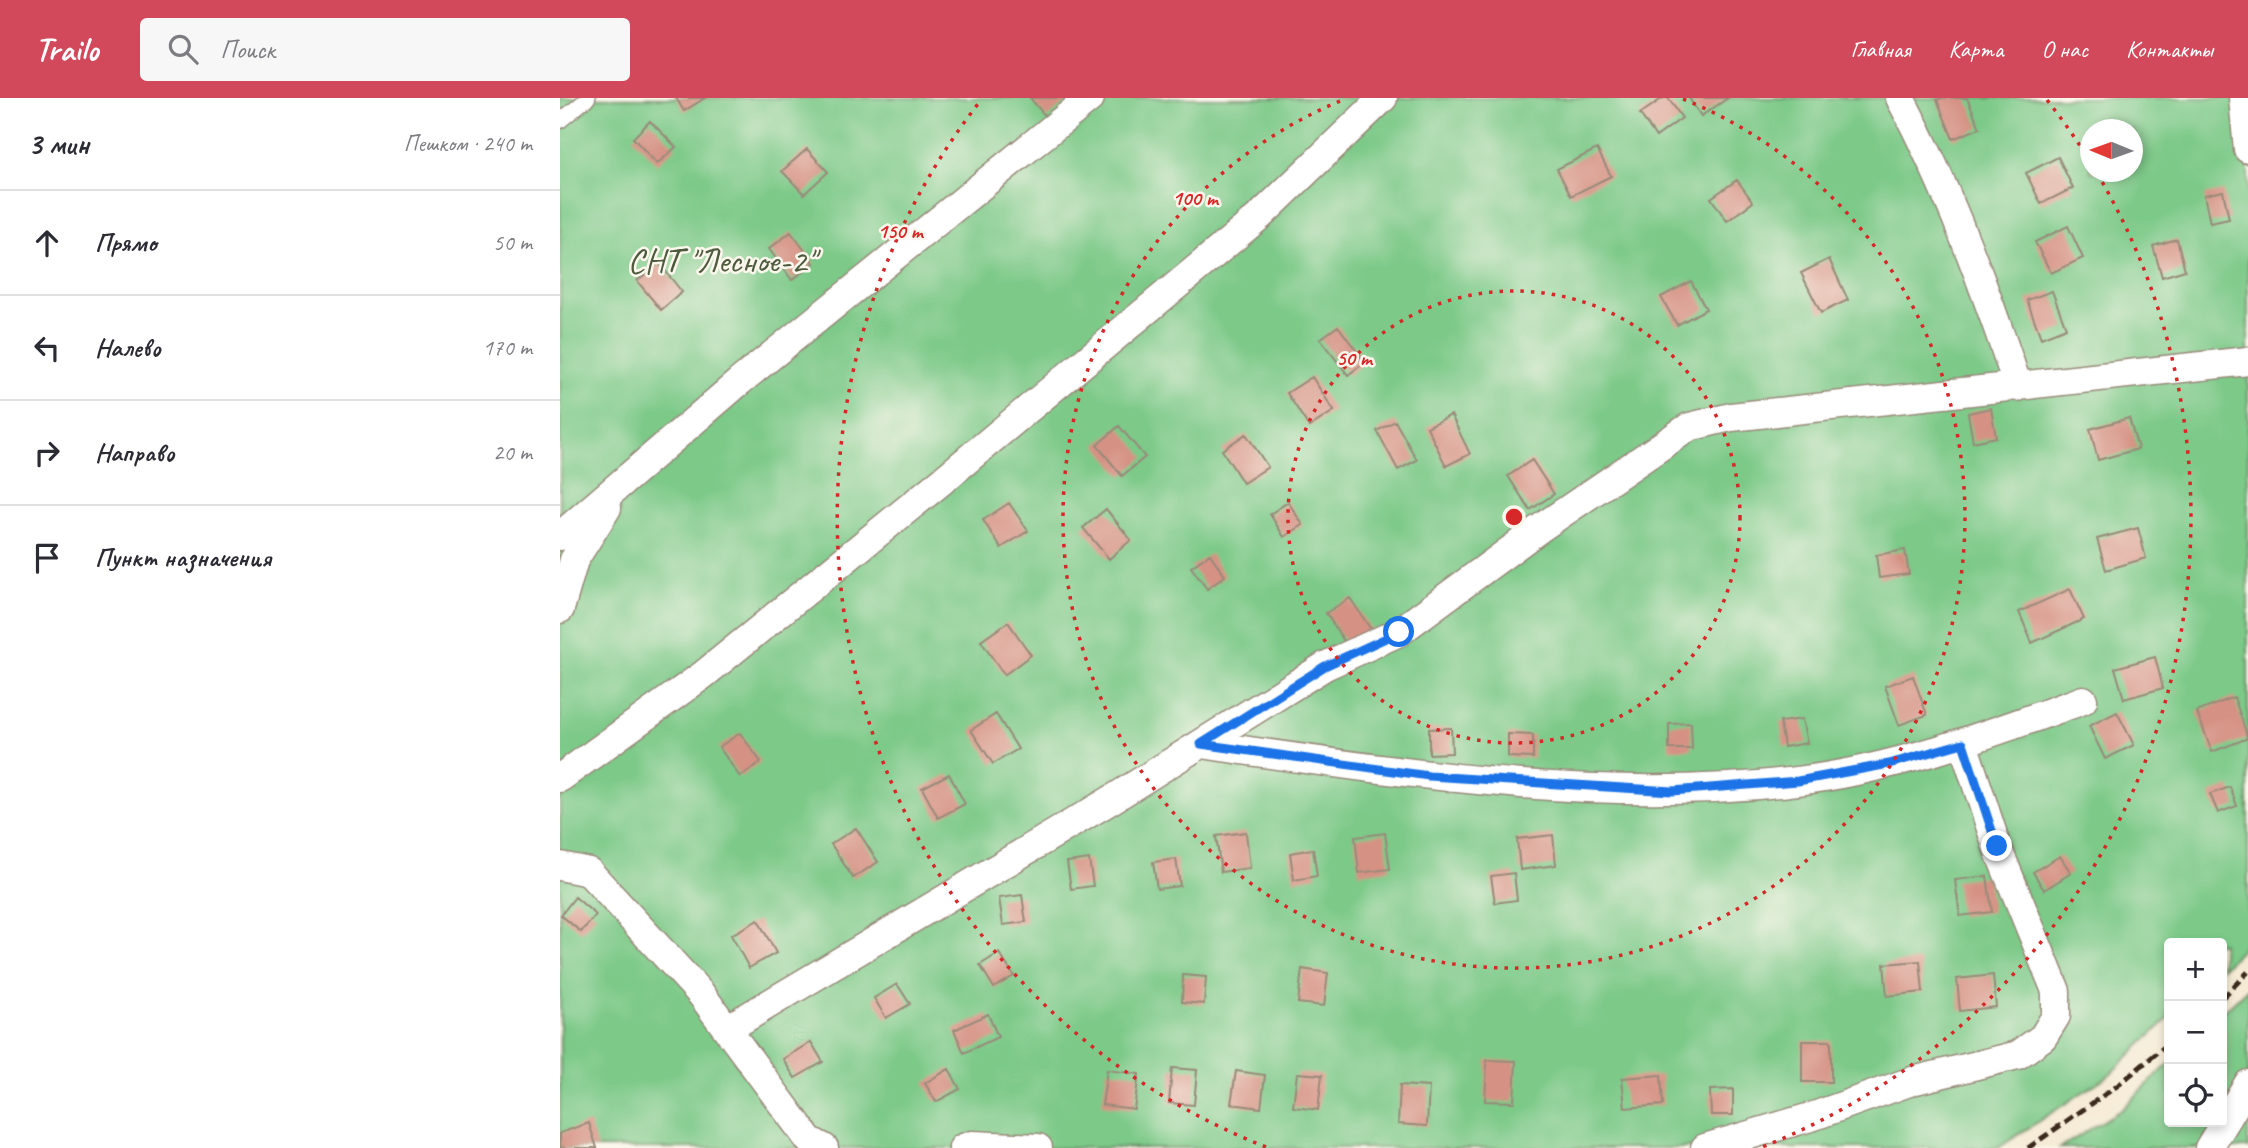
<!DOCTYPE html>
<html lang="ru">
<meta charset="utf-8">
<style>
:root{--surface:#fff;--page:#f7f7f7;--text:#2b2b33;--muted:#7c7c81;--line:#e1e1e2;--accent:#d1495b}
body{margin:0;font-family:Caveat,sans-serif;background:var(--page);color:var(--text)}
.controls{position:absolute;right:21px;bottom:21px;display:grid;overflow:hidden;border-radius:7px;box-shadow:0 4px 10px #0003}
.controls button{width:63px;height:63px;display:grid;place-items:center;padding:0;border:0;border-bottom:2px solid var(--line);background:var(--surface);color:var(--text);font:35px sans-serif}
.compass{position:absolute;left:1520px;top:21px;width:63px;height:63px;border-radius:50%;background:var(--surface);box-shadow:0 4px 10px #0003;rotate:271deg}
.stop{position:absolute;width:21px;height:21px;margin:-16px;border:5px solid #1a73e8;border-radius:50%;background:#fff}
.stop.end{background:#1a73e8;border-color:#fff;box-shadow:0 2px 7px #0008}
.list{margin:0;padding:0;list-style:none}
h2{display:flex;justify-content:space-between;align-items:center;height:91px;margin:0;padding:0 28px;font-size:30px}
h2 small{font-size:23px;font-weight:400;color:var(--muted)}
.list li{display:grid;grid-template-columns:46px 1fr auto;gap:21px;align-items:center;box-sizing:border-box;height:105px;padding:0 28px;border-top:2px solid var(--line)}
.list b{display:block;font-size:26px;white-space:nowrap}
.list em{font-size:23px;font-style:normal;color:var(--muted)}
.icon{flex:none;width:38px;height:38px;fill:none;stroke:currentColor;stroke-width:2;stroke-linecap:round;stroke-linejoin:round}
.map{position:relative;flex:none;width:1688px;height:1050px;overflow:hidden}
header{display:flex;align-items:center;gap:42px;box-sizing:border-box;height:98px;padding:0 35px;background:var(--accent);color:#fff}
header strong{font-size:33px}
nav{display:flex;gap:38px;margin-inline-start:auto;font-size:24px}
.search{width:490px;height:63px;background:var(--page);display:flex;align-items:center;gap:18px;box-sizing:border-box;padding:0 24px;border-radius:7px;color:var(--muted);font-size:26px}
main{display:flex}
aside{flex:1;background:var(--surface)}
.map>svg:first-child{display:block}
</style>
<header>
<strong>Trailo</strong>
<div class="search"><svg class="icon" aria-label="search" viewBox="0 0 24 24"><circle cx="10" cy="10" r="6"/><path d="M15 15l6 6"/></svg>Поиск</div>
<nav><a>Главная</a><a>Карта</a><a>О нас</a><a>Контакты</a></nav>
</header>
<main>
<aside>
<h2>3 мин<small>Пешком · 240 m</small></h2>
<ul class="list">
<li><svg class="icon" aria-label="ahead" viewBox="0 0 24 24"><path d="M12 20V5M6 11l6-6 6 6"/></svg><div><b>Прямо</b></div><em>50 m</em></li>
<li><svg class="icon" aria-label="left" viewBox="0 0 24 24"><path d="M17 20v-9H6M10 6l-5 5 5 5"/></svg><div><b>Налево</b></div><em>170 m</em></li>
<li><svg class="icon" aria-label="right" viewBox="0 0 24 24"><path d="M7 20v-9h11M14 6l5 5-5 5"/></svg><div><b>Направо</b></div><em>20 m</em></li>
<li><svg class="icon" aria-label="arrive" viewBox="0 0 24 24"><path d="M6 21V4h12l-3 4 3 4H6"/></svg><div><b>Пункт назначения</b></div></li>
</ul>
</aside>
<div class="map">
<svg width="1688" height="1050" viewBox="0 0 1688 1050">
<rect width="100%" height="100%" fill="#fbf7ec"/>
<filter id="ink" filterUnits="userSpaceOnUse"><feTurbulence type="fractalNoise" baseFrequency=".0143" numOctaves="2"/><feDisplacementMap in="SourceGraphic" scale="14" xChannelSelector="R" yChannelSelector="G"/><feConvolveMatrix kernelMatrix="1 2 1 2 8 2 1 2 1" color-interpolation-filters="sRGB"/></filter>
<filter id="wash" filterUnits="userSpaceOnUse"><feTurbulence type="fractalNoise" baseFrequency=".00686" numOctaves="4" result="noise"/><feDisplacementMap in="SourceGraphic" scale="28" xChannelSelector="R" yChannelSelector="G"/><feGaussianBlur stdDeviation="1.57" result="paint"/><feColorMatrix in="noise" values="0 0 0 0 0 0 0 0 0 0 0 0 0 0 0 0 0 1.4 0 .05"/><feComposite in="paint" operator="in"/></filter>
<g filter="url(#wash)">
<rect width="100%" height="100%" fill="#f5ead4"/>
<!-- green -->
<path fill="#7bc988" stroke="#5b7a53" stroke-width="2" fill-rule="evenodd" d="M 0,0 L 1688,0 L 1688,845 L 1662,870 L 1662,845 L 1609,845 L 1609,920 L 1549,977 L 1438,1050 L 0,1050 ZM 1531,32 L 1573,32 L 1573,74 L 1531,74 Z
M 1688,890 L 1688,1050 L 1500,1050 L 1562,1011 L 1609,966 L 1609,1024 L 1662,1024 L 1662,915 Z"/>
<g id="blocks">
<!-- building -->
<path fill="#d59284" d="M 116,0 L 145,0 L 124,13 Z
M 470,0 L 512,0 L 487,20 Z
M 1103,0 L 1108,0 L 1122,20 L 1096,39 L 1080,16 Z
M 1129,0 L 1168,0 L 1141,18 Z
M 1381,0 L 1407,0 L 1420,30 L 1393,41 L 1377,2 Z
M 90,23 L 116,49 L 97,66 L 73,40 Z
M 247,51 L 268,74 L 244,96 L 222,73 Z
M 1037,51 L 1051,78 L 1011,98 L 997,71 Z
M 1498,59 L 1513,90 L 1481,106 L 1466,75 Z
M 1177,82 L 1193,104 L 1167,123 L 1151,100 Z
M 1663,93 L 1669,121 L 1650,125 L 1644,97 Z
M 1508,128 L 1523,160 L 1491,175 L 1475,144 Z
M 231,134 L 254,165 L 232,182 L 209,151 Z
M 1617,141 L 1625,172 L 1602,179 L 1593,148 Z
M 1269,161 L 1288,202 L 1261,215 L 1241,175 Z
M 99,165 L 122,194 L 101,212 L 77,183 Z
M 1131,183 L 1146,211 L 1117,227 L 1101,199 Z
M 1492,193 L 1506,230 L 1481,240 L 1467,202 Z
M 778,228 L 805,264 L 788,277 L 760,241 Z
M 752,279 L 774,313 L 749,329 L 727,295 Z
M 1431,310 L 1436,339 L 1413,344 L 1408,315 Z
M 891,317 L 910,356 L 886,368 L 867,329 Z
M 1569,320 L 1578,351 L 1538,362 L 1530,331 Z
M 835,323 L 857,362 L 838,372 L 817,333 Z
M 559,328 L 585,359 L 562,378 L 537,347 Z
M 686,336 L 708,369 L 683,385 L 662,352 Z
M 972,362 L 994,396 L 970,412 L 948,378 Z
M 728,404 L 743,427 L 724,439 L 710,416 Z
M 449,405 L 468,433 L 441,450 L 423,422 Z
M 546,411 L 571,442 L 549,461 L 523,430 Z
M 1578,430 L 1586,460 L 1546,472 L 1537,441 Z
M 1345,452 L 1349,476 L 1319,480 L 1316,457 Z
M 650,456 L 665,478 L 647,491 L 631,469 Z
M 1510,491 L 1524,521 L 1472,545 L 1459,514 Z
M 790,500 L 812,533 L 788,549 L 766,515 Z
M 448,524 L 471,557 L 444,577 L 421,543 Z
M 1595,559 L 1603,590 L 1564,601 L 1555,570 Z
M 1353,578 L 1367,617 L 1339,627 L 1325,588 Z
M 1674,599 L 1688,640 L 1652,654 L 1637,614 Z
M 1557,614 L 1574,647 L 1545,661 L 1529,628 Z
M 436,616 L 458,651 L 433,666 L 411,632 Z
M 1242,621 L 1247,645 L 1224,649 L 1220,624 Z
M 1131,625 L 1132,651 L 1109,651 L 1109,626 Z
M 891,630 L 892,655 L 869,656 L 869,631 Z
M 180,635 L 201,664 L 180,679 L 159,649 Z
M 948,636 L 973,637 L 973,660 L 948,659 Z
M 389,676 L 405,706 L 378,720 L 362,690 Z
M 1670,689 L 1677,708 L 1658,715 L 1650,696 Z
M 296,730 L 318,764 L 293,780 L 271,746 Z
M 686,734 L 690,770 L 661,774 L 656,738 Z
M 825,735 L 830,771 L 799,775 L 795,739 Z
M 993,737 L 996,767 L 960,772 L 957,741 Z
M 753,751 L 757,778 L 734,782 L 730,755 Z
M 1500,758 L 1511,775 L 1484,792 L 1473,774 Z
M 529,761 L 533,788 L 511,791 L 507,764 Z
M 616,761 L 620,788 L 597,791 L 593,764 Z
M 954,775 L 957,802 L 935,805 L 931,778 Z
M 1427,778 L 1432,814 L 1400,818 L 1395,782 Z
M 462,797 L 466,824 L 443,827 L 439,800 Z
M 15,799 L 36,817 L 21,834 L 1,817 Z
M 198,822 L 216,855 L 189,870 L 171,837 Z
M 439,855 L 454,878 L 434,890 L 420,867 Z
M 1360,863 L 1363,894 L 1327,898 L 1324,866 Z
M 742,871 L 768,875 L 764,908 L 738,905 Z
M 623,877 L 646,879 L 644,906 L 622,904 Z
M 1433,877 L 1436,909 L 1400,913 L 1397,881 Z
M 337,886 L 350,906 L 326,920 L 314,900 Z
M 428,916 L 438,939 L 404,955 L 394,932 Z
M 1242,943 L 1271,943 L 1271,984 L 1242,984 Z
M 251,944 L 263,964 L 235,980 L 223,961 Z
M 927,962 L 956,963 L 954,1004 L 925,1003 Z
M 612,970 L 637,972 L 634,1007 L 609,1005 Z
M 389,971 L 400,991 L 376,1004 L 365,985 Z
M 547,972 L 579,976 L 574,1011 L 542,1007 Z
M 676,973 L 705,977 L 701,1010 L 671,1006 Z
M 737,975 L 762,977 L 758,1012 L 733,1009 Z
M 1101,977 L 1103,1007 L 1065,1010 L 1062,980 Z
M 840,987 L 869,989 L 867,1028 L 838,1026 Z
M 1173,991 L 1173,1017 L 1151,1017 L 1150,992 Z
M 29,1025 L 37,1050 L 0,1050 L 0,1035 Z"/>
</g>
</g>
<g filter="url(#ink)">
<use href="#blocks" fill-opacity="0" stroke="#988a79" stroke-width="2"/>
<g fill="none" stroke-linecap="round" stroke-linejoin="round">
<!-- service casing -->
<g stroke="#988a79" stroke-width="17">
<path id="service" d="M 0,23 L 28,0"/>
</g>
<!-- minor casing -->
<g stroke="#988a79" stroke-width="31">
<path id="minor" d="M 1340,0 C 1389,92 1425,190 1458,289
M 1683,0 L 1688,51
M 0,438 L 179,284 L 530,0
M 0,511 L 14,462 L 47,410
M 641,646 C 837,674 1039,707 1237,683 C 1337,671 1429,636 1523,602
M 0,680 L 143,577 L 383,382 L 701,117 L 823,0
M 0,768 L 29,774 L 141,896 L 249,1042 L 264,1050
M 167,931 L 551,702 L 765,568 L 839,534 L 979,431 L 1129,329 L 1171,319 L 1688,263
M 403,1050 L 412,1047 L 478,1050
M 1145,1050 L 1254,1018 L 1352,983 L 1458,957 L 1483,939 L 1496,918 L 1496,893 L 1437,749 L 1403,645
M 1649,1050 L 1688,986"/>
</g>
<!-- service -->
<use href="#service" stroke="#fff" stroke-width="14"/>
<!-- minor -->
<use href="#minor" stroke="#fff" stroke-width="28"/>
<!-- rail -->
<path stroke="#3b2a1e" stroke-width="5" stroke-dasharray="10 5" stroke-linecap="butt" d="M 1662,900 L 1688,874
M 1468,1050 L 1557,988 L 1609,945"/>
</g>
</g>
<g fill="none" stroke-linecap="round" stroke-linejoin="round" filter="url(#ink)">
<!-- route -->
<path stroke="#1a73e8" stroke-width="9" d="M 839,534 L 765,568 L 641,646 L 869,678 L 1112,693 L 1238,683 L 1329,666 L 1403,645 L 1437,748"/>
</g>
<!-- distance rings -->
<g fill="none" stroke="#d62828" stroke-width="3.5" stroke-dasharray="3.5 7">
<circle cx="954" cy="419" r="226"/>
<path d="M1123 1A451 451 0 1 1 785 1"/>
<path d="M706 1049A677 677 0 0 1 421 2M1487 2A677 677 0 0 1 1528 60M1537 75A677 677 0 0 1 1202 1049"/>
</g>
<g text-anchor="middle" stroke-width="5" stroke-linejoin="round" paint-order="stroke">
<!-- park labels -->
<g font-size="35" fill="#4e5a3e" stroke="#fbf7ec">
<text x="161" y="174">СНТ "Лесное-2"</text>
</g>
</g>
<circle cx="954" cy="419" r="10" fill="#d62828" stroke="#fbf7ec" stroke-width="3.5"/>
<g font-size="21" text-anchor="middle" font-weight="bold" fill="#d62828" stroke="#fbf7ec" stroke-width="5" stroke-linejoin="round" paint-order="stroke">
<text x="635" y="107">100 m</text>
<text x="340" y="140">150 m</text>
<text x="794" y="267">50 m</text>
</g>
</svg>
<div class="controls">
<button>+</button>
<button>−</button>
<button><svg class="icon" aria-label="locate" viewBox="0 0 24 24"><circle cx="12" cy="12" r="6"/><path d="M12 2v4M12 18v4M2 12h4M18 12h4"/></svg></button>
</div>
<svg class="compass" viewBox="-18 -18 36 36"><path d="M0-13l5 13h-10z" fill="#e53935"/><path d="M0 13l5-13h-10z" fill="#7c7c81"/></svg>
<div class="stop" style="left:839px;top:534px"></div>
<div class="stop end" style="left:1437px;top:748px"></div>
</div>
</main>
